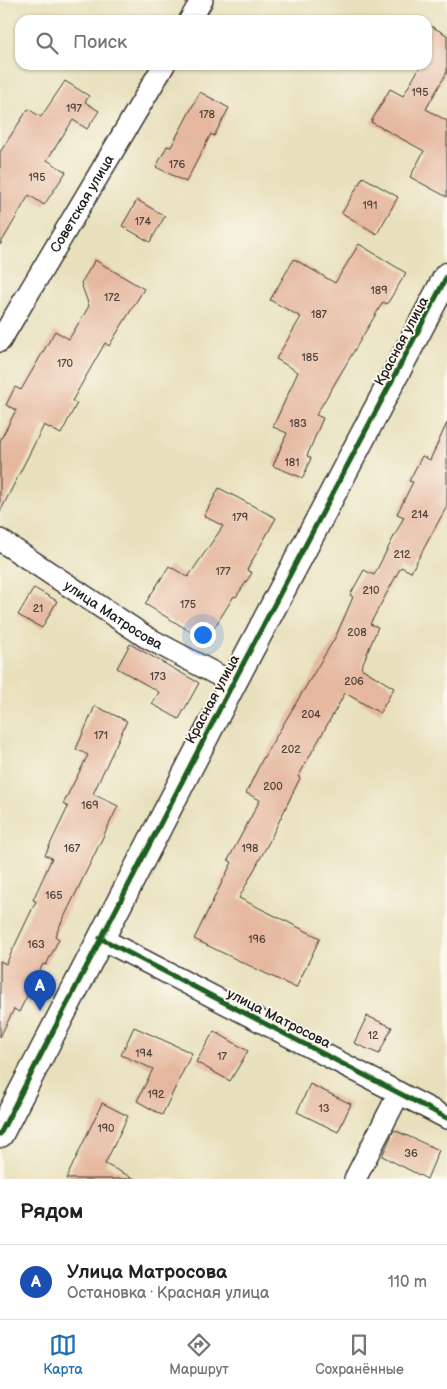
<!DOCTYPE html>
<html lang="ru">
<meta charset="utf-8">
<style>
:root{--surface:#fff;--page:#f6f6f6;--text:#202124;--muted:#757577;--line:#e0e0e0;--accent:#1f6fb2}
body{margin:0;font-family:"Balsamiq Sans",sans-serif;background:var(--page);color:var(--text)}
.you{position:absolute;left:202px;top:634px;width:18px;height:18px;margin:-12px;border:4px solid #fff;border-radius:50%;background:#1a73e8;box-shadow:0 0 0 8px #1a73e833}
.badge{display:grid;place-items:center;width:32px;height:32px;border-radius:50%;background:var(--accent);color:#fff;font-size:16px;font-weight:700}
.pin{position:absolute;translate:-50% -41px;filter:drop-shadow(0 1px 2px #0008)}
.pin::after{content:'';position:absolute;top:26px;width:18px;height:15px;background:inherit;clip-path:polygon(0 0,100% 0,50% 100%)}
.list{margin:0;padding:0;list-style:none}
h2{display:flex;justify-content:space-between;align-items:center;height:65px;margin:0;padding:0 20px;font-size:21px}
h2 small{font-size:16px;font-weight:400;color:var(--muted)}
.list li{display:grid;grid-template-columns:32px 1fr auto;gap:15px;align-items:center;box-sizing:border-box;height:75px;padding:0 20px;border-top:1px solid var(--line)}
.list b{display:block;font-size:19px;white-space:nowrap}
.list p{margin:0;font-size:16px;white-space:nowrap;color:var(--muted)}
.list em{font-size:16px;font-style:normal;color:var(--muted)}
.icon{flex:none;width:28px;height:28px;fill:none;stroke:currentColor;stroke-width:2;stroke-linecap:round;stroke-linejoin:round}
.map{position:relative;flex:none;width:447px;height:1179px;overflow:hidden}
.search{position:absolute;background:var(--surface);box-shadow:0 1px 4px #0004;left:15px;right:15px;top:15px;height:55px;display:flex;align-items:center;gap:12px;box-sizing:border-box;padding:0 18px;border-radius:15px;color:var(--muted);font-size:19px}
.sheet{height:140px;background:var(--surface)}
nav{display:flex;justify-content:space-around;align-items:center;box-sizing:border-box;height:70px;border-top:1px solid var(--line);background:var(--surface);font-size:14px;color:var(--muted)}
nav a{display:grid;justify-items:center;gap:2px}
nav .on{color:var(--accent)}
.map>svg:first-child{display:block}
</style>
<div class="map">
<svg width="447" height="1179" viewBox="0 0 447 1179">
<rect width="100%" height="100%" fill="#fbf7ec"/>
<filter id="ink" filterUnits="userSpaceOnUse"><feTurbulence type="fractalNoise" baseFrequency=".02" numOctaves="2"/><feDisplacementMap in="SourceGraphic" scale="10" xChannelSelector="R" yChannelSelector="G"/><feConvolveMatrix kernelMatrix="1 2 1 2 8 2 1 2 1" color-interpolation-filters="sRGB"/></filter>
<filter id="wash" filterUnits="userSpaceOnUse"><feTurbulence type="fractalNoise" baseFrequency=".0096" numOctaves="4" result="noise"/><feDisplacementMap in="SourceGraphic" scale="20" xChannelSelector="R" yChannelSelector="G"/><feGaussianBlur stdDeviation="1.12" result="paint"/><feColorMatrix in="noise" values="0 0 0 0 0 0 0 0 0 0 0 0 0 0 0 0 0 1.4 0 .05"/><feComposite in="paint" operator="in"/></filter>
<g filter="url(#wash)">
<rect width="100%" height="100%" fill="#e8e0bc"/>
<g id="blocks">
<!-- building -->
<path fill="#e5b79e" d="M 427,24 L 447,35 L 447,72 L 426,109 L 447,121 L 447,197 L 410,177 L 424,151 L 371,122 L 390,89 L 403,96 L 421,65 L 427,65 Z
M 65,81 L 89,96 L 85,102 L 99,111 L 87,129 L 73,120 L 47,160 L 66,172 L 44,205 L 29,195 L 0,245 L 0,152 L 28,109 L 41,117 Z
M 200,92 L 229,108 L 214,136 L 211,134 L 186,182 L 156,167 L 167,146 L 171,147 Z
M 363,177 L 398,197 L 377,234 L 342,213 Z
M 137,200 L 165,216 L 150,242 L 122,226 Z
M 359,244 L 406,273 L 387,304 L 383,302 L 316,415 L 323,418 L 307,456 L 311,458 L 303,478 L 273,466 L 287,433 L 273,427 L 298,372 L 276,359 L 301,317 L 270,300 L 294,259 L 335,283 Z
M 95,260 L 144,289 L 109,346 L 105,343 L 72,401 L 77,403 L 61,434 L 44,425 L 0,512 L 0,441 L 16,410 L 6,405 L 15,387 L 21,390 L 55,331 L 69,339 L 89,306 L 81,283 Z
M 447,423 L 447,506 L 411,572 L 401,567 L 370,624 L 378,627 L 361,668 L 394,688 L 380,713 L 345,693 L 298,777 L 300,778 L 269,842 L 239,898 L 320,938 L 296,988 L 194,939 L 232,862 L 228,860 L 260,800 L 246,793 L 262,760 L 336,636 L 353,597 L 350,595 L 364,570 L 374,575 L 404,517 L 397,514 L 413,482 L 409,481 L 422,456 L 430,460 Z
M 219,488 L 276,518 L 247,570 L 252,573 L 236,597 L 234,596 L 206,641 L 145,604 L 169,566 L 188,577 L 223,526 L 204,516 Z
M 34,588 L 57,601 L 42,628 L 18,615 Z
M 130,644 L 199,683 L 179,719 L 152,704 L 159,692 L 117,668 Z
M 95,706 L 127,721 L 93,794 L 118,806 L 55,936 L 59,939 L 46,965 L 43,964 L 19,1012 L 14,1009 L 0,1037 L 0,961 L 6,964 L 36,901 L 33,900 L 52,858 L 45,855 L 68,807 L 63,804 L 88,755 L 76,749 Z
M 367,1016 L 392,1027 L 379,1054 L 354,1043 Z
M 134,1027 L 192,1053 L 162,1115 L 137,1101 L 153,1069 L 121,1055 Z
M 214,1031 L 248,1051 L 230,1081 L 196,1062 Z
M 310,1084 L 351,1104 L 338,1132 L 297,1112 Z
M 102,1103 L 128,1116 L 105,1164 L 135,1179 L 66,1179 Z
M 394,1130 L 439,1150 L 427,1179 L 382,1156 Z"/>
</g>
</g>
<g filter="url(#ink)">
<use href="#blocks" fill-opacity="0" stroke="#3b3934" stroke-width="1"/>
<g fill="none" stroke-linecap="round" stroke-linejoin="round">
<!-- minor casing -->
<g stroke="#3b3934" stroke-width="24">
<g id="minor">
<path d="M 190,20 L 202,0"/>
<path id="s1" d="M 0,341 L 164,65"/>
<path id="s2" d="M 0,540 L 146,637 L 233,683"/>
<path d="M 100,938 L 447,1118"/>
<path d="M 355,1179 L 399,1093"/>
</g>
</g>
<!-- tertiary casing -->
<g stroke="#3b3934" stroke-width="29">
<path id="tertiary" d="M 0,1134 L 233,683 L 447,276"/>
</g>
<!-- minor -->
<use href="#minor" stroke="#fff" stroke-width="21"/>
<!-- tertiary -->
<use href="#tertiary" stroke="#fff" stroke-width="26"/>
<!-- cycleway casing -->
<g stroke="#fbf7ec" stroke-width="8">
<path id="cycleway" d="M 100,938 L 447,1118
M 0,1134 L 233,683 L 447,276"/>
</g>
<!-- cycleway -->
<use href="#cycleway" stroke="#1b5e20" stroke-width="5"/>
</g>
</g>
<g text-anchor="middle" stroke-width="4" stroke-linejoin="round" paint-order="stroke">
<!-- number labels -->
<g font-size="11" fill="#4e433c">
<text x="420" y="96">195</text>
<text x="74" y="112">197</text>
<text x="207" y="118">178</text>
<text x="177" y="168">176</text>
<text x="37" y="181">195</text>
<text x="370" y="209">191</text>
<text x="143" y="225">174</text>
<text x="379" y="294">189</text>
<text x="112" y="301">172</text>
<text x="319" y="318">187</text>
<text x="310" y="361">185</text>
<text x="65" y="367">170</text>
<text x="298" y="427">183</text>
<text x="292" y="466">181</text>
<text x="420" y="518">214</text>
<text x="240" y="521">179</text>
<text x="402" y="558">212</text>
<text x="223" y="575">177</text>
<text x="371" y="594">210</text>
<text x="188" y="608">175</text>
<text x="38" y="612">21</text>
<text x="357" y="636">208</text>
<text x="158" y="680">173</text>
<text x="354" y="685">206</text>
<text x="311" y="718">204</text>
<text x="101" y="739">171</text>
<text x="291" y="753">202</text>
<text x="273" y="790">200</text>
<text x="90" y="809">169</text>
<text x="72" y="852">167</text>
<text x="250" y="852">198</text>
<text x="54" y="899">165</text>
<text x="257" y="943">196</text>
<text x="36" y="948">163</text>
<text x="373" y="1039">12</text>
<text x="144" y="1057">194</text>
<text x="222" y="1060">17</text>
<text x="156" y="1098">192</text>
<text x="324" y="1112">13</text>
<text x="106" y="1132">190</text>
<text x="411" y="1157">36</text>
</g>
<!-- street labels -->
<g font-size="14" fill="#1c1c1c" stroke="#fbf7ec">
<text dy="5" stroke="none"><textPath href="#s1" startOffset="160">Советская улица</textPath></text>
<text transform="translate(401 341) rotate(-62)" y="5">Красная улица</text>
<text dy="5" stroke="none"><textPath href="#s2" startOffset="136">улица Матросова</textPath></text>
<text transform="translate(212 699) rotate(-62)" y="5">Красная улица</text>
<text transform="translate(279 1018) rotate(27)" y="5">улица Матросова</text>
</g>
</g>
</svg>
<div class="you"></div>
<div class="pin badge" style="left:40px;top:1011px;background:#1a4fb4">A</div>
<div class="search"><svg class="icon" aria-label="search" viewBox="0 0 24 24"><circle cx="10" cy="10" r="6"/><path d="M15 15l6 6"/></svg>Поиск</div>
</div>
<section class="sheet">
<h2>Рядом<small></small></h2>
<ul class="list">
<li><span class="badge" style="background:#1a4fb4">A</span><div><b>Улица Матросова</b><p>Остановка · Красная улица</p></div><em>110 m</em></li>
</ul>
</section>
<nav>
<a class="on"><svg class="icon" aria-label="map" viewBox="0 0 24 24"><path d="M3 6l6-2 6 2 6-2v14l-6 2-6-2-6 2zM9 4v14M15 6v14"/></svg>Карта</a>
<a><svg class="icon" aria-label="directions" viewBox="0 0 24 24"><path d="M12 3l9 9-9 9-9-9zM9 14v-3h6M13 9l2 2-2 2"/></svg>Маршрут</a>
<a><svg class="icon" aria-label="saved" viewBox="0 0 24 24"><path d="M7 4h10v16l-5-4-5 4z"/></svg>Сохранённые</a>
</nav>
